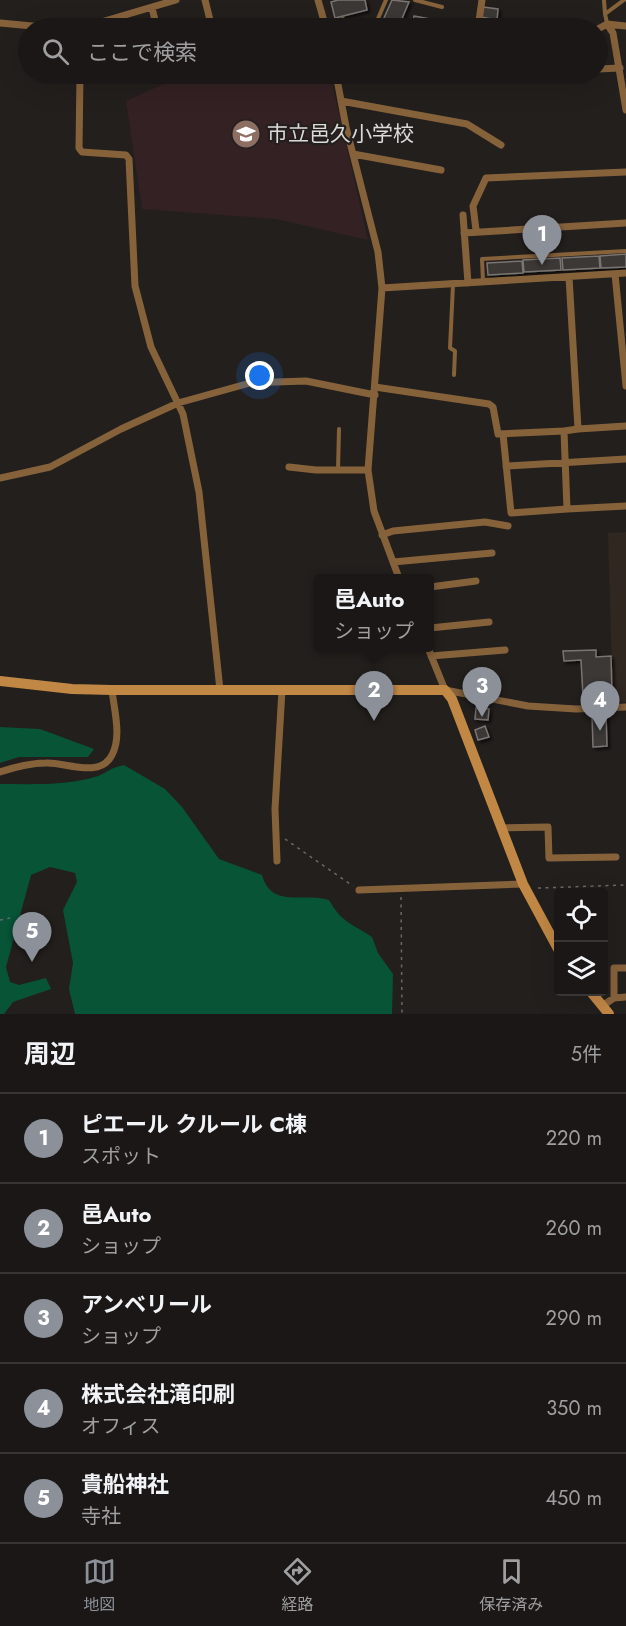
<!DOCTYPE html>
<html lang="ja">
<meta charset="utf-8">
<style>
:root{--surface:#1a1716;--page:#272423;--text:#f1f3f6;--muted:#9f9fa1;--line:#383635;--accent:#8c9099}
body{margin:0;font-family:Jost,"Noto Sans JP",sans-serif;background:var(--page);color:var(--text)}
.controls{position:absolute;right:18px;bottom:18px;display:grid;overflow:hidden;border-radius:6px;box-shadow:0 6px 24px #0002}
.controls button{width:54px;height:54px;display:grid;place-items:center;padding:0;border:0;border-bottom:2px solid var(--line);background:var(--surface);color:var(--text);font:30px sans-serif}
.you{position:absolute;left:260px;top:376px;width:21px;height:21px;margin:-15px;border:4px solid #fff;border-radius:50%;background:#1a73e8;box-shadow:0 0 0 9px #1a73e833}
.badge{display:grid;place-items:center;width:39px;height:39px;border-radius:50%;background:var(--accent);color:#fff;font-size:20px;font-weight:700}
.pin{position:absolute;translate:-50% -50px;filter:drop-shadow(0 2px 3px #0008)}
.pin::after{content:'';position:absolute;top:32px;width:21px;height:18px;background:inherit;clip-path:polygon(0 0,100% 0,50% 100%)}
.popup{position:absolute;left:314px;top:574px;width:120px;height:78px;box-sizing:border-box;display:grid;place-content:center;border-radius:6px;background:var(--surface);filter:drop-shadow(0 2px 4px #0005);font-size:20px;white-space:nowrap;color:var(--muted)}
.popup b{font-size:22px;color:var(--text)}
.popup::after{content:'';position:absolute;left:50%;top:100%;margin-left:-12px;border:12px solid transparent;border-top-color:var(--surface)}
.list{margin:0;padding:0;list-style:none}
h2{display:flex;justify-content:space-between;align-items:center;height:78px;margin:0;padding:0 24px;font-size:26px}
h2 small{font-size:20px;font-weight:400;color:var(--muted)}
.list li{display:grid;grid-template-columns:39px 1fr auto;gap:18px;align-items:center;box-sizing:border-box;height:90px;padding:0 24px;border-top:2px solid var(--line)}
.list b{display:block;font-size:22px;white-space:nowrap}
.list p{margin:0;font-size:20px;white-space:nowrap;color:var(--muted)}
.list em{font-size:20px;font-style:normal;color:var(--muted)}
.icon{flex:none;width:33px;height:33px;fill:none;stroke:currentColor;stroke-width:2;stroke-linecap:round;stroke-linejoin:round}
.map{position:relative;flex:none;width:626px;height:1014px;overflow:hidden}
.search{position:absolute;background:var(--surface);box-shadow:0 6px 24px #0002;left:18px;right:18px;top:18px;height:66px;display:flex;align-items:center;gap:15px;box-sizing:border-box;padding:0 21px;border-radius:33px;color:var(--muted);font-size:22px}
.sheet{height:528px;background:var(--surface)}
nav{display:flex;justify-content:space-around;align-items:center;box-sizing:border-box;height:84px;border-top:2px solid var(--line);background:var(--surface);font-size:16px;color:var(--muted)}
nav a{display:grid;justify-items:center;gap:3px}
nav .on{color:var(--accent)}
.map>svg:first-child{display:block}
</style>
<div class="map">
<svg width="626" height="1014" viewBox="0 0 626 1014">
<defs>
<filter id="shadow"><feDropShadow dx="2.5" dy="2.5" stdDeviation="1.5" flood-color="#0009"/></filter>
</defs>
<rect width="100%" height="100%" fill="#231f1d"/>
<!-- built -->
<path fill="#302721" d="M 626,532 L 626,702 L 613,703 L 608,533 Z"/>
<!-- education -->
<path fill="#342123" d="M 185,74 L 330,74 L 368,240 L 276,219 L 142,209 L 126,101 Z"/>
<!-- green -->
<path fill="#075437" d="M 0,727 L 40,729 L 94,749 L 88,757 L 19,757 L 0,763 Z
M 124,765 L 165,789 L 182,807 L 219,859 L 262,875 C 271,909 305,892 329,900 C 342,923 351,923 372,937 L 378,953 L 393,974 L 392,1014 L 75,1014 L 69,989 L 73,963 L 63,910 L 77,882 L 75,873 L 50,867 L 31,875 L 6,967 L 10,982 L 19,985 L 46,978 L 51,989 L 13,1002 L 4,1014 L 0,1014 L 0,784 C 32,784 67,786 98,776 C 107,772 113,767 124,765 Z"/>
<!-- building -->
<path fill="#3b3734" stroke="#7a7572" stroke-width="1.5" filter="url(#shadow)" d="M 338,0 L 365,0 L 367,10 L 335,18 L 331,2 Z
M 392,0 L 409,2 L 398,28 L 385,28 L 380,27 Z
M 483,7 L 498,9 L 497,20 L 481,17 Z
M 414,16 L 447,22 L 446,28 L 412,28 Z
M 539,21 L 556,23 L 555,28 L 538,28 Z
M 626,254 L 626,267 L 601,268 L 600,256 Z
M 599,256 L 600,268 L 563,270 L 562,258 Z
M 560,258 L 561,270 L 524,272 L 523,260 Z
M 522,261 L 523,273 L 488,275 L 487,263 Z
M 596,650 L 596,657 L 611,656 L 612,695 L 583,696 L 581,660 L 564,661 L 563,651 Z
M 476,708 L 489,709 L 488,720 L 475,719 Z
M 606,715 L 607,746 L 593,747 L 592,716 Z
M 485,726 L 489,737 L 478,740 L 475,730 Z"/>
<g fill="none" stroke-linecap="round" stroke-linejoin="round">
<!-- path -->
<path stroke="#6c6867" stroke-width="1.5" stroke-dasharray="3 4.5" stroke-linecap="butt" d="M 285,839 L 353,886
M 538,888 L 626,885
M 401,897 L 402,1014
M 0,920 L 10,918"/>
<!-- lane -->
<path stroke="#86623b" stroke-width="4" d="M 415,0 L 442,7
M 604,0 L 605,14
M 343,19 L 345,28
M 607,23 L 605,14 L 624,0
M 374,28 L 386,0
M 483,281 L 482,259 L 626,251
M 453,285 L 450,348 L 455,351 L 454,375
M 338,470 L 339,429"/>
<!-- street -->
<path stroke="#86623b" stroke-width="7" d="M 205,0 L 212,28
M 318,0 L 326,28
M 152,8 L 157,28
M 0,23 L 54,28 L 81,28 L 176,0
M 607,24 L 613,33 L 626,110
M 299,28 L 309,26 L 313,28
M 478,28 L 482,0
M 598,29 L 607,24 L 626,26
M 598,69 L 620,68
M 80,74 L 79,148 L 82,152 L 126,155 L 129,159 L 135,286 L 151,347 L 183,414 L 199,492 L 220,690
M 336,74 L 346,127 L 378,252 L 382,288 L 368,470 L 374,511 L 399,578
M 341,101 L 467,124 L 501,145
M 353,154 L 441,170
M 463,215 L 468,283
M 476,230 L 473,206 L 486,178 L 626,172
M 464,233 L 626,223
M 615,274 L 626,386
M 569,277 L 578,429 L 626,426
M 382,288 L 626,273
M 375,387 L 489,404 L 493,407 L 498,434 L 564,431
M 578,429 L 564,431 L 567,509 L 626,506
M 503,434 L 511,513 L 567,509
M 506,466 L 626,459
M 289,467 L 316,470 L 368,470
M 0,478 L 50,467 L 121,429 L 178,403 L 250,383 L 306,381 L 375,395
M 382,535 L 393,531 L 485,522 L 508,526
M 393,562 L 492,553
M 430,587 L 476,581
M 430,628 L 489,622
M 428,648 L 445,690 L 528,706 L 576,709 L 626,707
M 431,656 L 505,650
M 0,772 C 15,767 30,763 46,763 C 65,762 100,779 112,755 C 122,736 114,710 112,690
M 501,828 L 548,827 L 549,858 L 616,857
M 277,861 L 275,809 L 282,690
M 359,890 L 523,884
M 614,998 L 614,968 L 626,968
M 602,1006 L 614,998 L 626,997"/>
<!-- secondary -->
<path stroke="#c18745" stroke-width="10" d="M 0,681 L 72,689 L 112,690 L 445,690 L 452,699 L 523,884 L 558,949
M 591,992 L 609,1014"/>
</g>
<!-- icons -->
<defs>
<g id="school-disc" transform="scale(1.5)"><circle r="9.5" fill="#8d6e63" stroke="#231f1d"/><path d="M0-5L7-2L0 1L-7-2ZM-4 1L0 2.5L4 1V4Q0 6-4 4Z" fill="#fff"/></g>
</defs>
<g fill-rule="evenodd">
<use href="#school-disc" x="246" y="134"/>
</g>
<g text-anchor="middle" stroke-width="4.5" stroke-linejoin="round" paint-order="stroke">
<!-- poi labels -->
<g font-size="21" fill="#dcd9d8" stroke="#231f1d" text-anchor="start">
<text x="267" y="141">市立邑久小学校</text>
</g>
</g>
</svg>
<div class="controls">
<button><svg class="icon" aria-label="locate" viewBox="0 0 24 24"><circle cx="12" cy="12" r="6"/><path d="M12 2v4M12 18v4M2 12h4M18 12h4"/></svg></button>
<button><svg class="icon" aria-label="layers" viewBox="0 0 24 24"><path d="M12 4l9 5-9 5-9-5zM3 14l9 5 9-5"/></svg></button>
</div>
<div class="you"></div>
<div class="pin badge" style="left:542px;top:265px">1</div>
<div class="pin badge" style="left:374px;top:721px">2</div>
<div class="popup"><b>邑Auto</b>ショップ</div>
<div class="pin badge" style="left:482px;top:717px">3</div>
<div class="pin badge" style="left:600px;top:731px">4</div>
<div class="pin badge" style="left:32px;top:962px">5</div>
<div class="search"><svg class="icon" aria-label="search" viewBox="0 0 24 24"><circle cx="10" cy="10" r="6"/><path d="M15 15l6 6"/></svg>ここで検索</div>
</div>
<section class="sheet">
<h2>周辺<small>5件</small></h2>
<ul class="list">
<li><span class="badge">1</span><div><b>ピエール クルール C棟</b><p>スポット</p></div><em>220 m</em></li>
<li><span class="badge">2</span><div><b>邑Auto</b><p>ショップ</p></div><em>260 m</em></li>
<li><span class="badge">3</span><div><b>アンベリール</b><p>ショップ</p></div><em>290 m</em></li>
<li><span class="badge">4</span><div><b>株式会社滝印刷</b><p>オフィス</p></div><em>350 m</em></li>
<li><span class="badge">5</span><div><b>貴船神社</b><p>寺社</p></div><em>450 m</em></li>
</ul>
</section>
<nav>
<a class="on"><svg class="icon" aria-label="map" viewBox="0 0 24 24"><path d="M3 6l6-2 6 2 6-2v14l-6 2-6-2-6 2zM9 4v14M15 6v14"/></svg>地図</a>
<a><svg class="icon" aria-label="directions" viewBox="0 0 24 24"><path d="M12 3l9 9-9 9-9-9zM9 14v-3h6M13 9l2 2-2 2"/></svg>経路</a>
<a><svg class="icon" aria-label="saved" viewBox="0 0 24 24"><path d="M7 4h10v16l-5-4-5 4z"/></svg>保存済み</a>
</nav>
